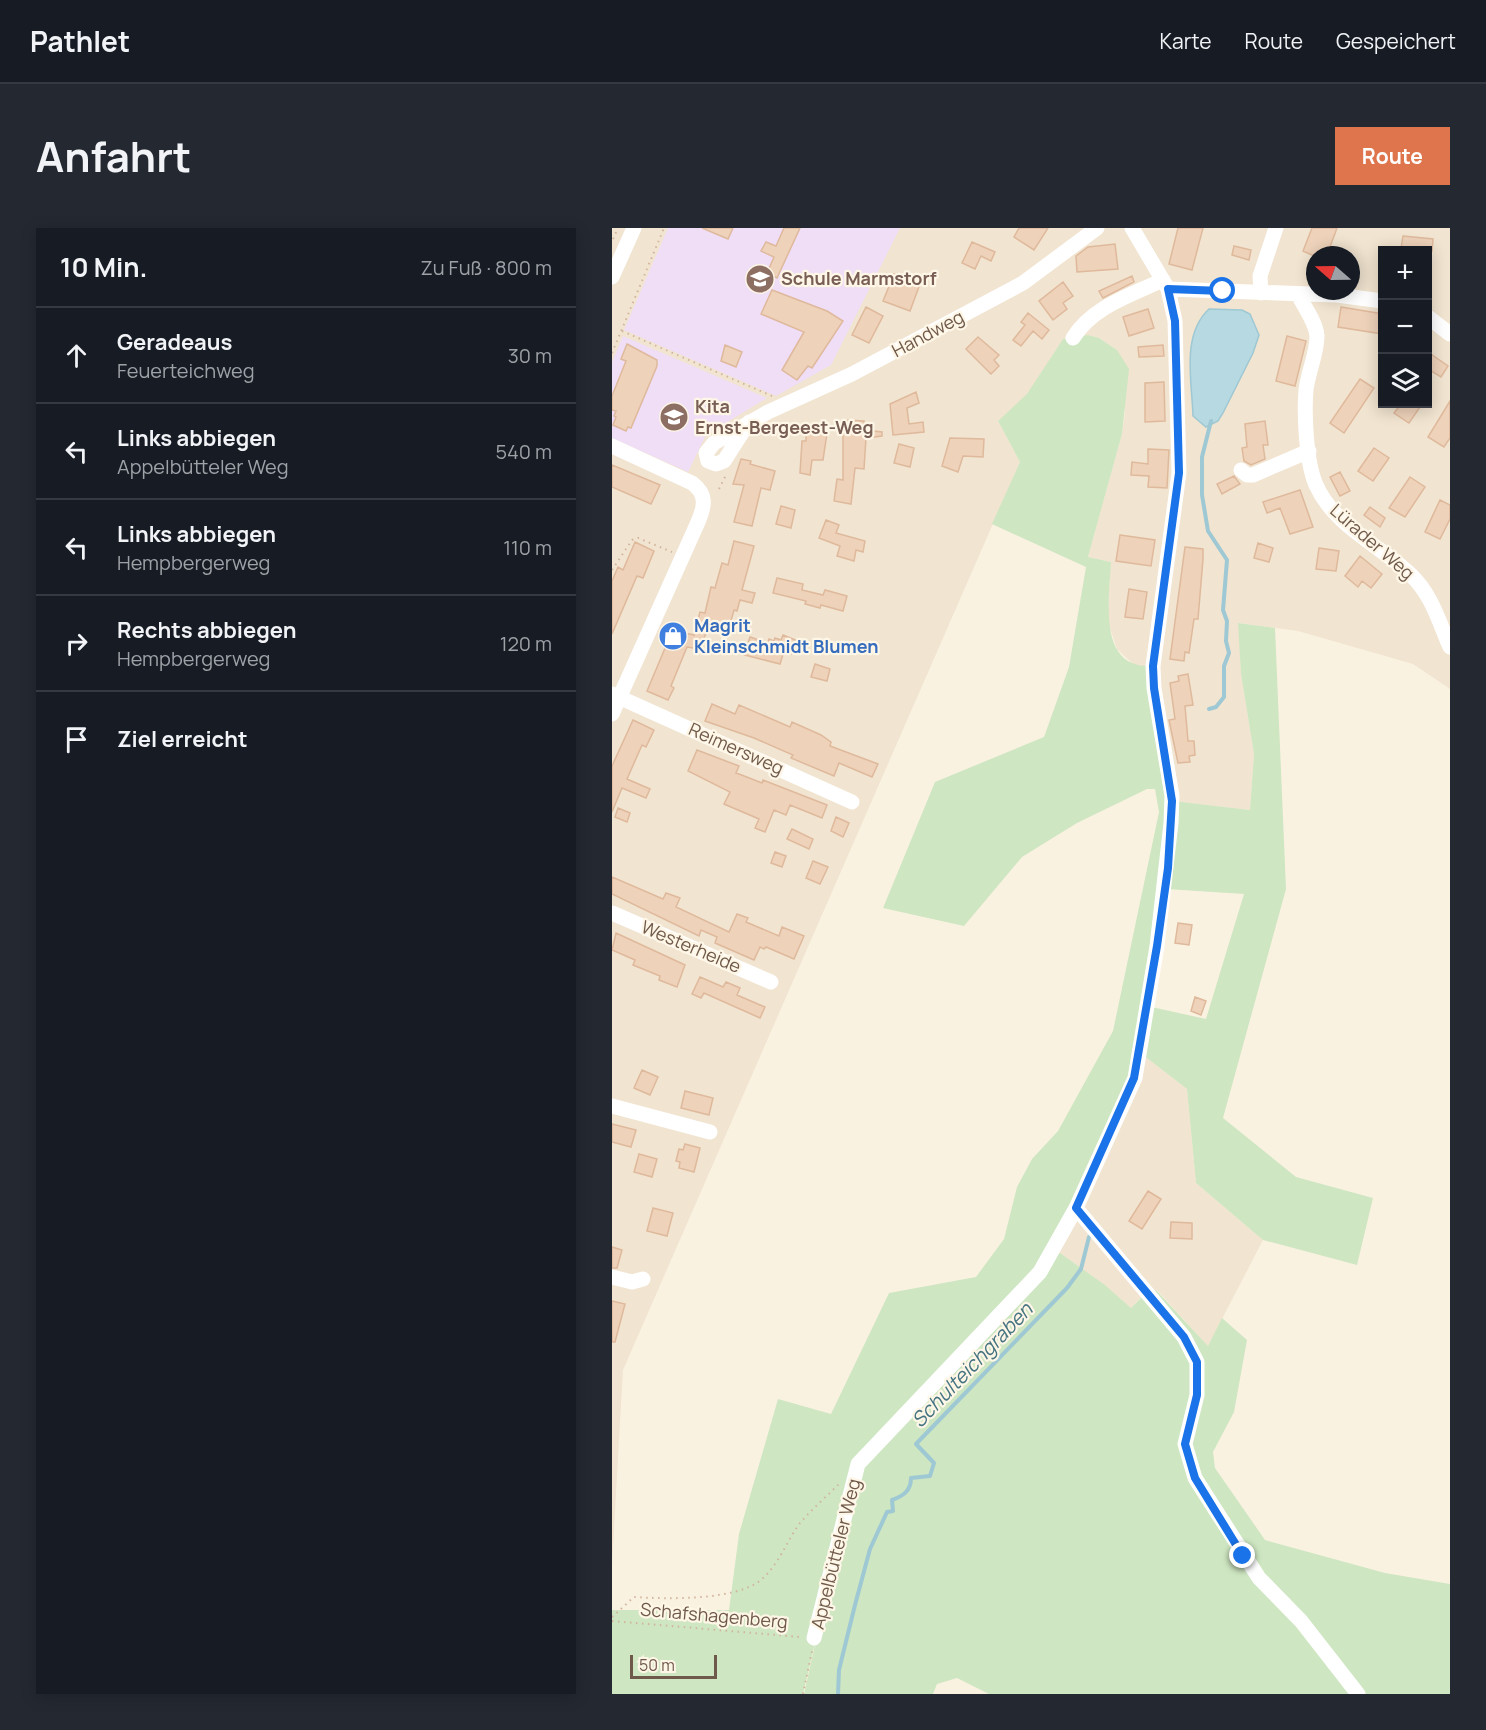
<!DOCTYPE html>
<html lang="de">
<meta charset="utf-8">
<style>
:root{--surface:#171b24;--page:#242831;--text:#f1f3f6;--muted:#9ea1a6;--line:#363941;--accent:#de754d}
body{margin:0;font-family:Manrope,sans-serif;background:var(--page);color:var(--text)}
.controls{position:absolute;right:18px;top:18px;display:grid;overflow:hidden;border-radius:0px;box-shadow:0 3px 15px #0003}
.controls button{width:54px;height:54px;display:grid;place-items:center;padding:0;border:0;border-bottom:2px solid var(--line);background:var(--surface);color:var(--text);font:30px sans-serif}
.compass{position:absolute;left:694px;top:18px;width:54px;height:54px;border-radius:50%;background:var(--surface);box-shadow:0 3px 15px #0003;rotate:290deg}
.scale{position:absolute;left:18px;bottom:15px;width:87px;box-sizing:border-box;padding-left:6px;border:3px solid #6f594a;border-top:0;font-size:16px;line-height:21px;white-space:nowrap;color:#6f594a;-webkit-text-stroke:4px #fef6e6;paint-order:stroke}
.stop{position:absolute;width:18px;height:18px;margin:-14px;border:4px solid #1a73e8;border-radius:50%;background:#fff}
.stop.end{background:#1a73e8;border-color:#fff;box-shadow:0 2px 6px #0008}
.list{margin:0;padding:0;list-style:none}
h2{display:flex;justify-content:space-between;align-items:center;height:78px;margin:0;padding:0 24px;font-size:26px}
h2 small{font-size:20px;font-weight:400;color:var(--muted)}
.list li{display:grid;grid-template-columns:39px 1fr auto;gap:18px;align-items:center;box-sizing:border-box;height:96px;padding:0 24px;border-top:2px solid var(--line)}
.list b{display:block;font-size:22px;white-space:nowrap}
.list p{margin:0;font-size:20px;white-space:nowrap;color:var(--muted)}
.list em{font-size:20px;font-style:normal;color:var(--muted)}
.icon{flex:none;width:33px;height:33px;fill:none;stroke:currentColor;stroke-width:2;stroke-linecap:round;stroke-linejoin:round}
.map{position:relative;flex:none;width:838px;height:1466px;overflow:hidden;border-radius:0px}
header{display:flex;align-items:center;gap:36px;box-sizing:border-box;height:84px;padding:0 30px;background:var(--surface);border-bottom:2px solid var(--line)}
header strong{font-size:28px}
nav{display:flex;gap:33px;margin-inline-start:auto;font-size:21px}
.intro{display:flex;align-items:center;justify-content:space-between;box-sizing:border-box;height:144px;padding:0 36px}
h1{margin:0;font-size:42px}
.button{padding:15px 27px;border-radius:0px;background:var(--accent);color:#fff;font-size:21px;font-weight:700}
main{display:flex;gap:36px;padding:0 36px}
aside{flex:1;background:var(--surface);border-radius:0px;box-shadow:0 3px 15px #0003}
.map>svg:first-child{display:block}
</style>
<header>
<strong>Pathlet</strong>
<nav><a>Karte</a><a>Route</a><a>Gespeichert</a></nav>
</header>
<div class="intro"><h1>Anfahrt</h1><a class="button">Route</a></div>
<main>
<aside>
<h2>10 Min.<small>Zu Fuß · 800 m</small></h2>
<ul class="list">
<li><svg class="icon" aria-label="ahead" viewBox="0 0 24 24"><path d="M12 20V5M6 11l6-6 6 6"/></svg><div><b>Geradeaus</b><p>Feuerteichweg</p></div><em>30 m</em></li>
<li><svg class="icon" aria-label="left" viewBox="0 0 24 24"><path d="M17 20v-9H6M10 6l-5 5 5 5"/></svg><div><b>Links abbiegen</b><p>Appelbütteler Weg</p></div><em>540 m</em></li>
<li><svg class="icon" aria-label="left" viewBox="0 0 24 24"><path d="M17 20v-9H6M10 6l-5 5 5 5"/></svg><div><b>Links abbiegen</b><p>Hempbergerweg</p></div><em>110 m</em></li>
<li><svg class="icon" aria-label="right" viewBox="0 0 24 24"><path d="M7 20v-9h11M14 6l5 5-5 5"/></svg><div><b>Rechts abbiegen</b><p>Hempbergerweg</p></div><em>120 m</em></li>
<li><svg class="icon" aria-label="arrive" viewBox="0 0 24 24"><path d="M6 21V4h12l-3 4 3 4H6"/></svg><div><b>Ziel erreicht</b></div></li>
</ul>
</aside>
<div class="map">
<svg width="838" height="1466" viewBox="0 0 838 1466">
<rect width="100%" height="100%" fill="#faf2e1"/>
<!-- residential -->
<path fill="#f1e4d0" fill-rule="evenodd" d="M 0,0 L 838,0 L 838,461 L 801,436 L 686,403 L 627,395 L 629,446 L 642,526 L 638,582 L 560,573 L 521,436 L 505,421 L 495,391 L 499,334 L 476,329 L 510,206 L 513,184 L 505,122 L 487,110 L 476,107 L 451,111 L 415,167 L 386,193 L 408,234 L 11,1142 L 0,1337 ZM 770,22 L 816,22 L 816,176 L 770,176 ZM 703,27 L 739,27 L 739,63 L 703,63 Z
M 526,827 L 535,830 L 575,861 L 584,955 L 651,1012 L 596,1118 L 545,1062 L 538,1068 L 534,1064 L 519,1080 L 493,1057 L 441,1020 Z"/>
<!-- education -->
<path fill="#efdef6" d="M 56,0 L 288,0 L 219,137 L 164,168 L 12,102 Z
M 11,108 L 155,170 L 94,207 L 76,244 L 0,210 L 0,134 Z"/>
<!-- green -->
<path fill="#cee6c1" fill-rule="evenodd" d="M 476,107 L 487,110 L 505,122 L 517,141 L 510,206 L 476,329 L 499,334 C 498,362 487,425 523,436 C 528,438 535,438 541,438 L 561,573 L 638,582 L 642,526 L 629,446 L 626,395 L 663,400 L 674,661 L 611,890 L 684,949 L 761,970 L 745,1037 L 651,1012 L 584,955 L 575,861 L 535,830 L 527,827 L 441,1020 L 493,1057 L 519,1080 L 535,1064 L 538,1067 L 544,1062 L 596,1118 L 610,1090 L 635,1112 L 622,1184 L 601,1224 L 603,1240 L 653,1312 L 773,1345 L 838,1356 L 838,1466 L 377,1466 L 345,1450 L 325,1456 L 321,1466 L 192,1466 L 210,1385 L 191,1466 L 0,1466 L 0,1382 L 117,1382 L 127,1306 L 166,1171 L 219,1186 L 277,1065 L 364,1049 L 392,1011 L 405,959 L 420,931 L 446,903 L 501,803 L 547,584 L 543,561 L 535,561 L 465,595 L 410,629 L 352,698 L 271,680 L 323,554 L 432,509 L 457,439 L 474,339 L 380,296 L 408,234 L 386,193 L 415,166 L 451,111 ZM 554,661 L 632,666 L 594,791 L 535,778 Z"/>
<!-- water -->
<path fill="#b7d9e2" stroke="#9ec8d3" stroke-width="1.5" d="M 597,81 L 630,82 L 638,86 L 647,107 L 641,125 L 611,185 L 606,193 L 594,199 L 581,188 C 580,153 569,107 597,81 Z"/>
<g fill="none" stroke-linecap="round" stroke-linejoin="round">
<!-- stream -->
<path stroke="#9ec8d3" stroke-width="4" d="M 597,481 L 604,479 L 612,469 L 612,438 L 617,425 L 614,413 L 615,393 L 611,382 L 615,332 L 596,303 L 590,267 L 590,229 L 599,193
M 226,1466 L 227,1442 L 243,1377 L 258,1321 L 275,1284 L 281,1283 L 280,1272 C 291,1268 299,1263 299,1250 L 318,1248 L 322,1235 L 304,1216 L 455,1060 L 469,1041 L 477,1009"/>
</g>
<!-- building -->
<path fill="#eed2ba" stroke="#dfb99c" stroke-width="1.5" d="M 90,0 L 121,0 L 116,11 Z
M 172,0 L 188,0 L 165,50 L 155,45 L 162,29 L 149,23 L 154,14 L 164,18 Z
M 407,0 L 436,0 L 422,22 L 402,9 Z
M 566,0 L 591,0 L 580,42 L 557,36 Z
M 700,0 L 725,0 L 715,27 L 700,27 L 691,23 Z
M 791,8 L 821,11 L 820,23 L 789,20 Z
M 360,14 L 383,24 L 379,33 L 369,28 L 363,41 L 350,35 Z
M 503,16 L 506,41 L 465,44 L 464,28 L 476,19 Z
M 622,18 L 639,22 L 637,32 L 620,27 Z
M 282,46 L 308,56 L 298,83 L 271,73 Z
M 520,48 L 522,54 L 491,70 L 487,63 Z
M 451,54 L 461,68 L 451,75 L 455,81 L 441,92 L 427,73 Z
M 160,62 L 215,83 L 231,93 L 200,140 L 196,138 L 185,152 L 170,142 L 192,104 L 149,86 Z
M 254,79 L 271,88 L 257,115 L 240,107 Z
M 729,79 L 771,86 L 771,106 L 726,99 Z
M 536,81 L 542,100 L 517,108 L 511,89 Z
M 416,85 L 437,102 L 430,111 L 421,103 L 409,118 L 401,112 L 413,97 L 409,94 Z
M 675,108 L 694,113 L 683,158 L 664,153 Z
M 366,109 L 387,127 L 382,132 L 387,138 L 379,146 L 354,121 Z
M 15,116 L 45,132 L 45,138 L 19,200 L 16,199 L 14,203 L 1,197 L 4,189 L 2,188 L 4,183 L 0,182 L 0,168 L 14,133 L 9,131 Z
M 113,117 L 130,124 L 124,139 L 109,133 Z
M 551,117 L 552,128 L 527,129 L 526,119 Z
M 816,124 L 836,138 L 829,149 L 816,141 Z
M 748,151 L 762,160 L 732,205 L 718,195 Z
M 552,154 L 553,193 L 533,194 L 533,155 Z
M 304,164 L 307,175 L 295,180 L 297,196 L 311,194 L 312,204 L 281,207 L 278,176 Z
M 838,173 L 838,210 L 832,219 L 816,209 Z
M 789,176 L 810,176 L 797,195 L 782,185 Z
M 231,192 L 252,193 L 252,202 L 270,204 L 270,208 L 254,210 L 252,241 L 243,240 L 239,276 L 222,273 L 225,251 L 231,252 Z
M 653,193 L 656,217 L 651,217 L 653,231 L 639,237 L 632,233 L 630,220 L 635,219 L 633,196 Z
M 194,204 L 215,205 L 211,232 L 200,232 L 198,247 L 188,245 L 190,213 L 194,213 Z
M 338,210 L 372,211 L 371,229 L 351,228 L 346,244 L 330,238 Z
M 287,216 L 302,220 L 298,239 L 282,235 Z
M 762,220 L 777,230 L 761,253 L 746,243 Z
M 536,221 L 557,222 L 555,260 L 536,259 L 537,248 L 519,247 L 520,234 L 536,236 Z
M 129,231 L 139,233 L 138,236 L 163,243 L 158,262 L 149,260 L 140,298 L 122,294 L 132,257 L 121,256 Z
M 0,237 L 48,257 L 39,276 L 0,259 Z
M 728,244 L 738,263 L 728,268 L 718,249 Z
M 622,248 L 628,256 L 610,266 L 605,256 Z
M 798,249 L 813,259 L 793,289 L 777,280 Z
M 688,262 L 701,299 L 678,306 L 668,280 L 655,285 L 651,274 Z
M 828,272 L 838,277 L 838,291 L 828,311 L 813,304 Z
M 169,278 L 183,282 L 179,300 L 164,296 Z
M 758,279 L 773,290 L 768,299 L 752,287 Z
M 214,292 L 227,297 L 224,305 L 253,313 L 251,324 L 244,322 L 242,333 L 225,328 L 228,318 L 207,310 Z
M 508,307 L 543,312 L 539,338 L 504,333 Z
M 122,313 L 142,318 L 130,362 L 143,365 L 140,375 L 128,372 L 125,383 L 122,382 L 115,407 L 96,401 L 87,421 L 75,419 L 59,458 L 62,460 L 56,472 L 35,463 L 56,413 L 51,412 L 56,401 L 82,407 L 88,384 L 93,385 L 99,359 L 103,360 L 110,335 L 116,337 Z
M 23,314 L 42,323 L 31,350 L 25,348 L 0,406 L 0,353 L 6,339 L 11,342 Z
M 646,315 L 661,320 L 657,334 L 642,330 Z
M 573,319 L 591,321 L 591,331 L 586,391 L 582,391 L 577,425 L 573,424 L 572,433 L 558,431 Z
M 707,320 L 727,323 L 724,343 L 704,341 Z
M 748,328 L 770,346 L 759,360 L 750,353 L 746,359 L 733,348 Z
M 165,350 L 191,356 L 190,362 L 211,367 L 213,362 L 235,368 L 231,383 L 209,377 L 208,380 L 193,376 L 194,373 L 161,365 Z
M 517,361 L 535,364 L 531,391 L 513,389 Z
M 171,407 L 188,414 L 186,423 L 181,421 L 179,426 L 172,423 L 168,436 L 125,425 L 129,416 L 135,418 L 138,409 L 156,415 L 157,411 L 162,413 L 163,410 L 169,412 Z
M 203,436 L 218,441 L 215,453 L 199,449 Z
M 576,446 L 581,477 L 573,478 L 576,513 L 582,513 L 583,527 L 577,528 L 578,534 L 566,535 L 557,492 L 563,491 L 558,455 L 567,453 L 566,448 Z
M 100,476 L 123,486 L 127,477 L 178,499 L 180,494 L 209,507 L 219,514 L 218,518 L 266,536 L 260,549 L 227,535 L 222,548 L 179,530 L 181,527 L 142,510 L 93,493 Z
M 21,492 L 42,502 L 34,519 L 30,517 L 15,551 L 38,561 L 34,570 L 10,560 L 0,584 L 0,538 Z
M 85,522 L 127,538 L 124,545 L 127,546 L 150,555 L 151,552 L 215,577 L 210,590 L 178,577 L 174,587 L 162,582 L 153,604 L 143,600 L 147,591 L 112,576 L 118,564 L 76,543 Z
M 6,580 L 18,585 L 15,594 L 3,589 Z
M 224,589 L 237,595 L 231,609 L 219,603 Z
M 180,601 L 201,611 L 197,621 L 175,611 Z
M 163,624 L 174,628 L 170,639 L 159,635 Z
M 201,633 L 216,639 L 208,656 L 194,650 Z
M 0,649 L 51,671 L 54,665 L 68,670 L 64,679 L 117,704 L 125,686 L 136,690 L 134,694 L 167,708 L 170,699 L 192,708 L 182,731 L 154,719 L 152,721 L 148,719 L 142,732 L 103,715 L 105,709 L 89,702 L 87,708 L 0,666 Z
M 566,695 L 580,697 L 577,717 L 563,715 Z
M 4,705 L 73,737 L 65,759 L 47,752 L 48,748 L 21,737 L 23,732 L 0,722 Z
M 88,749 L 111,759 L 114,754 L 128,760 L 125,767 L 153,779 L 148,790 L 92,765 L 89,770 L 80,766 Z
M 583,769 L 594,773 L 589,787 L 579,783 Z
M 30,842 L 46,849 L 38,867 L 22,860 Z
M 73,863 L 101,870 L 97,887 L 69,880 Z
M 0,896 L 24,902 L 19,919 L 0,914 Z
M 73,916 L 88,920 L 82,944 L 67,940 L 68,934 L 64,933 L 67,921 L 71,922 Z
M 27,926 L 45,931 L 40,949 L 22,944 Z
M 536,963 L 549,971 L 530,1001 L 517,993 Z
M 41,980 L 61,985 L 55,1008 L 35,1003 Z
M 559,994 L 580,995 L 580,1011 L 558,1010 Z
M 0,1019 L 10,1022 L 5,1040 L 0,1040 Z
M 0,1073 L 13,1076 L 3,1114 L 0,1114 Z"/>
<g fill="none" stroke-linecap="round" stroke-linejoin="round">
<!-- path -->
<path stroke="#d2b59e" stroke-width="2" stroke-dasharray="1.5 4.5" stroke-linecap="butt" d="M 1,11 L 6,0
M 10,103 L 160,168
M 0,125 L 52,0
M 107,261 L 114,247
M 0,342 L 20,312 L 26,310 L 60,324
M 0,1389 L 22,1369 C 54,1371 123,1373 149,1352 C 168,1335 174,1314 188,1295 C 200,1281 215,1268 228,1255
M 0,1393 L 188,1409
M 191,1466 L 200,1423"/>
<!-- minor -->
<path stroke="#fff" stroke-width="15" d="M 0,49 L 22,0
M 556,61 L 725,67 L 770,73
M 649,65 L 648,48 L 664,0
M 686,66 C 692,79 704,94 705,108 C 705,126 696,144 694,162 C 692,187 694,234 704,257 C 722,298 768,317 799,347 C 820,367 827,394 838,419
M 816,89 L 838,106
M 461,110 C 480,79 519,67 551,52
M 137,194 L 112,233 L 104,236 L 96,233 L 94,225 L 102,215 L 156,184 L 240,146 L 411,55 L 485,0
M 0,218 L 80,255 C 95,266 93,278 86,294 L 0,486
M 629,242 L 635,247 L 641,247 L 697,223
M 0,466 L 240,574
M 0,685 L 159,754
M 0,878 L 98,904
M 464,980 L 572,1109 L 585,1134 L 585,1167 L 573,1216 L 583,1250 L 647,1350 L 689,1393 L 746,1466
M 0,1049 L 20,1054 L 31,1051
M 202,1410 L 246,1236 L 428,1044 L 464,980 L 523,850 L 545,718 L 559,595 L 560,568 L 542,460 L 541,438 L 567,245 L 563,93 L 556,61 L 520,0"/>
</g>
<g fill="none" stroke-linecap="round" stroke-linejoin="round">
<!-- route -->
<path stroke="#1a73e8" stroke-width="8" d="M 611,63 L 556,61 L 563,93 L 567,245 L 541,438 L 542,460 L 560,573 L 556,640 L 545,718 L 522,850 L 464,980 L 572,1109 L 585,1134 L 585,1167 L 573,1216 L 583,1250 L 631,1328"/>
</g>
<!-- icons -->
<defs>
<g id="school-disc" transform="scale(1.5)"><circle r="9.5" fill="#8d6e63" stroke="#fef6e6"/><path d="M0-5L7-2L0 1L-7-2ZM-4 1L0 2.5L4 1V4Q0 6-4 4Z" fill="#fff"/></g>
<g id="shop-disc" transform="scale(1.5)"><circle r="9.5" fill="#3f7fe0" stroke="#fef6e6"/><path d="M-5-2.5h2.3a2.7 3.5 0 0 1 5.4 0H5L5.5 6h-11ZM-1.5-2.5h3a1.5 2.3 0 0 0-3 0Z" fill="#fff"/></g>
</defs>
<g fill-rule="evenodd">
<use href="#school-disc" x="148" y="51"/>
<use href="#school-disc" x="62" y="189"/>
<use href="#shop-disc" x="61" y="408"/>
</g>
<g text-anchor="middle" stroke-width="4.5" stroke-linejoin="round" paint-order="stroke">
<!-- education labels -->
<g font-size="18" font-weight="bold" fill="#785e54" stroke="#fef6e6" text-anchor="start">
<text x="169" y="57">Schule Marmstorf</text>
<text x="83" y="185">Kita<tspan x="83" dy="21">Ernst-Bergeest-Weg</tspan></text>
</g>
<!-- street labels -->
<g font-size="18" fill="#6f594a" stroke="#fef6e6">
<text transform="translate(316 106) rotate(-28)" y="6">Handweg</text>
<text transform="translate(760 314) rotate(41)" y="6">Lürader Weg</text>
<text transform="translate(124 521) rotate(24)" y="6">Reimersweg</text>
<text transform="translate(79 719) rotate(23)" y="6">Westerheide</text>
<text transform="translate(224 1326) rotate(-76)" y="6">Appelbütteler Weg</text>
<text transform="translate(102 1388) rotate(5)" y="6">Schafshagenberg</text>
</g>
<!-- shop labels -->
<g font-size="18" font-weight="bold" fill="#366cbe" stroke="#fef6e6" text-anchor="start">
<text x="82" y="404">Magrit<tspan x="82" dy="21">Kleinschmidt Blumen</tspan></text>
</g>
<!-- water labels -->
<g font-size="20" font-style="italic" fill="#457482" stroke="#fef6e6">
<text transform="translate(360 1137) rotate(-46)" y="7">Schulteichgraben</text>
</g>
</g>
</svg>
<div class="controls">
<button>+</button>
<button>−</button>
<button><svg class="icon" aria-label="layers" viewBox="0 0 24 24"><path d="M12 4l9 5-9 5-9-5zM3 14l9 5 9-5"/></svg></button>
</div>
<svg class="compass" viewBox="-18 -18 36 36"><path d="M0-13l5 13h-10z" fill="#e53935"/><path d="M0 13l5-13h-10z" fill="#9ea1a6"/></svg>
<div class="scale">50 m</div>
<div class="stop" style="left:611px;top:63px"></div>
<div class="stop end" style="left:631px;top:1328px"></div>
</div>
</main>
